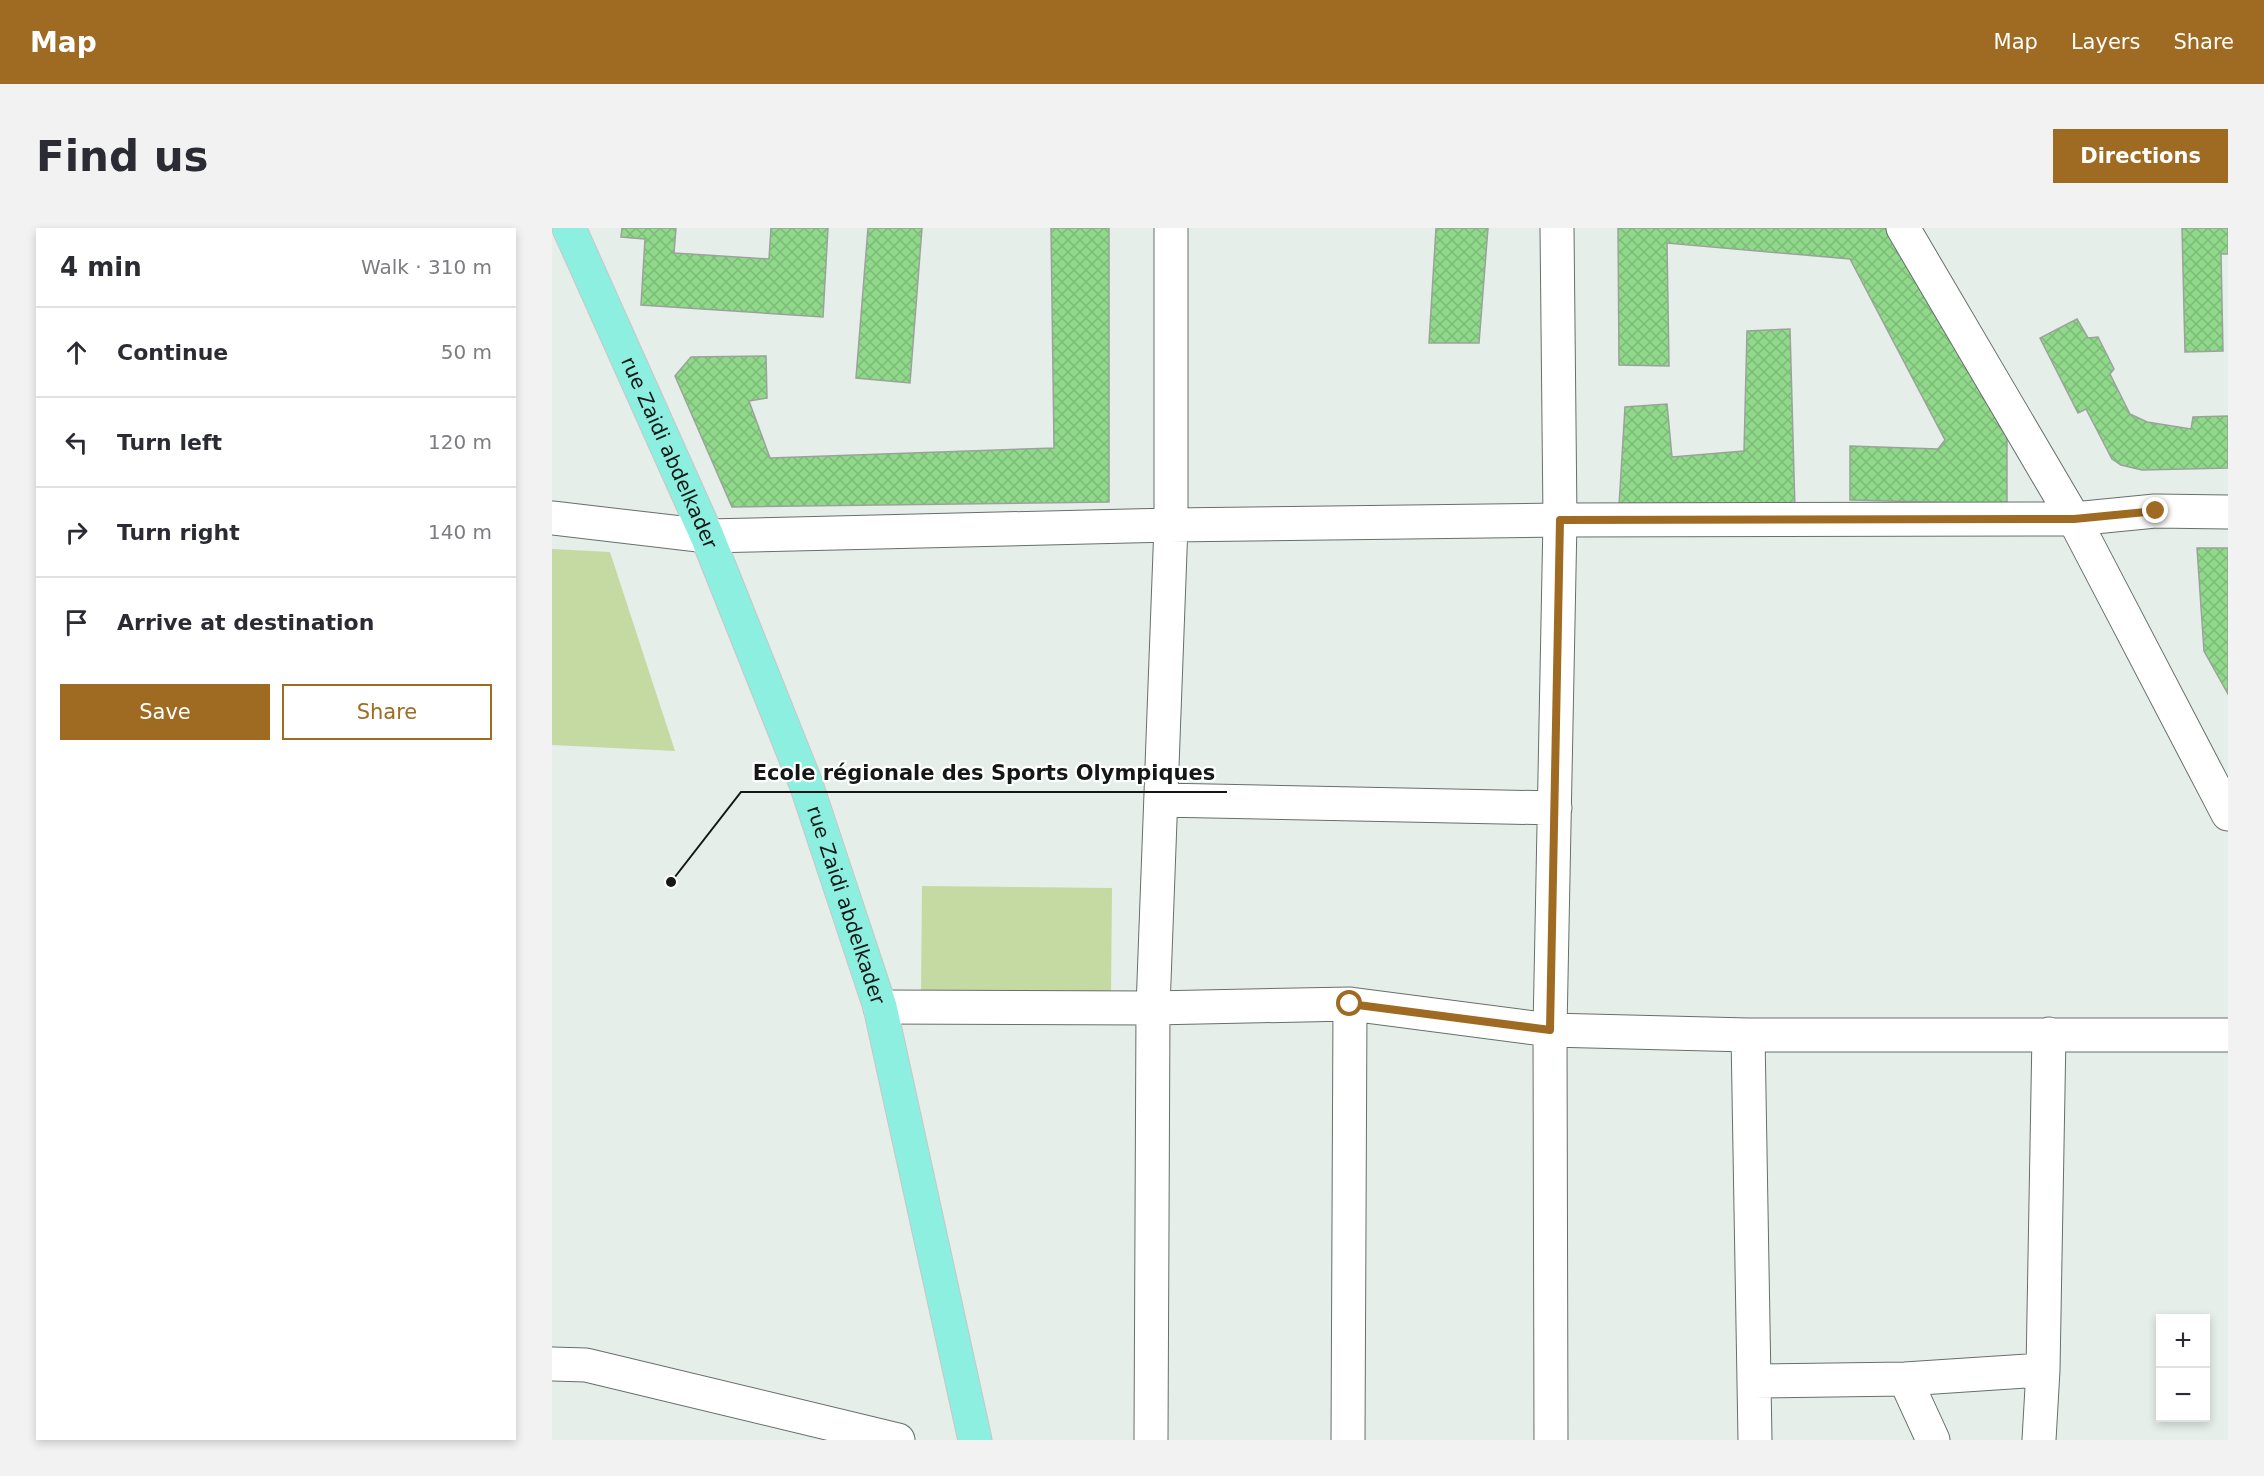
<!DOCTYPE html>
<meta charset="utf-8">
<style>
:root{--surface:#fff;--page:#f2f2f3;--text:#2b2b33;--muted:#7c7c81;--line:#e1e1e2;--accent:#9f6a22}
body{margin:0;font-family:"DejaVu Sans",sans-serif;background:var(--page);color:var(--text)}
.controls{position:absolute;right:18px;bottom:18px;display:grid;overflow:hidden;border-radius:0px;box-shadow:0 3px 9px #0003}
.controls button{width:54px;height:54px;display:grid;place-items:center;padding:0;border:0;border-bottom:2px solid var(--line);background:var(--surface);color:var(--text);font:30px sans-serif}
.stop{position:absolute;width:18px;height:18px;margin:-14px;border:4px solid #9f6a22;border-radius:50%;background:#fff}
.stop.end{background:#9f6a22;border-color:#fff;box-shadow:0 2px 6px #0008}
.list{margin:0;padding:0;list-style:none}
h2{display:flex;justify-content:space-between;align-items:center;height:78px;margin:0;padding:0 24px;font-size:26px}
h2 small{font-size:20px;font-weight:400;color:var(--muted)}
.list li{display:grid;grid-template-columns:39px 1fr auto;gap:18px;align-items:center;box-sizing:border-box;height:90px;padding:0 24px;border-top:2px solid var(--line)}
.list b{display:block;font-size:22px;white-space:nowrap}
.list em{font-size:20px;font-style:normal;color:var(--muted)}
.actions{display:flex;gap:12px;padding:18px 24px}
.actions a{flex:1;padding:14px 0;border:2px solid var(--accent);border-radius:0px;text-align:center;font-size:21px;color:var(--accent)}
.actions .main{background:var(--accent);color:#fff}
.icon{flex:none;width:33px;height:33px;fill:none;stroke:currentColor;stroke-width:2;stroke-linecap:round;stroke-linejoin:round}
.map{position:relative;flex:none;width:1676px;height:1212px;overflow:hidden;border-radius:0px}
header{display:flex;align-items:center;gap:36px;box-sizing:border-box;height:84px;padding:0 30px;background:var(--accent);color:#fff}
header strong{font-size:28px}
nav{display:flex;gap:33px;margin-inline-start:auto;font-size:21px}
.intro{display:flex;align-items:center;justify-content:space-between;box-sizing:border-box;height:144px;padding:0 36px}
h1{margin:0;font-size:42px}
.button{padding:15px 27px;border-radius:0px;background:var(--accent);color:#fff;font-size:21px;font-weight:700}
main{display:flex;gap:36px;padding:0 36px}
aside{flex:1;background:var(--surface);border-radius:0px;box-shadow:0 3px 9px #0003}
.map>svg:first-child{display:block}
</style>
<header>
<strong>Map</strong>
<nav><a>Map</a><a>Layers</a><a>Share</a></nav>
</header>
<div class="intro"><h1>Find us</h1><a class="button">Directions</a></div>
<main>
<aside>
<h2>4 min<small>Walk · 310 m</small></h2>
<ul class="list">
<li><svg class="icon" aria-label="ahead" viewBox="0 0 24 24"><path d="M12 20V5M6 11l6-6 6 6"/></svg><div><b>Continue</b></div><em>50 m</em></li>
<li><svg class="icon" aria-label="left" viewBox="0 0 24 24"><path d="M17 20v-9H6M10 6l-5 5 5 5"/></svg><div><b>Turn left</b></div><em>120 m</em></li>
<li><svg class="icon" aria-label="right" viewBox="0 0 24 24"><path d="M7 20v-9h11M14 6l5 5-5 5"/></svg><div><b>Turn right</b></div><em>140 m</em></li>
<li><svg class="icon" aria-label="arrive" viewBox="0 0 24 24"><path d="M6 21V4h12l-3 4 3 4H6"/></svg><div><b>Arrive at destination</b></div></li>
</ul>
<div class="actions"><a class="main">Save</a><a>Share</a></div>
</aside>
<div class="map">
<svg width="1676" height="1212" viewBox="0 0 1676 1212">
<defs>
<pattern id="building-cross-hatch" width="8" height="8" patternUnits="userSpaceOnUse" patternTransform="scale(1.5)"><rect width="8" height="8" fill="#90d98b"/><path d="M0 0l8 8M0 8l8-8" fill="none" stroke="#7bba77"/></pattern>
</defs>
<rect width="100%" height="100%" fill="#e5eee9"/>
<!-- garden -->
<path fill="#c5daa2" d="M 0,321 L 58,324 L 123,523 L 0,517 Z
M 370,658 L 560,660 L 559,771 L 369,769 Z"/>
<!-- building -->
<path fill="url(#building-cross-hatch)" stroke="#9ca29b" stroke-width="1.5" d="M 70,0 L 124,0 L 122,25 L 217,31 L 219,0 L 276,0 L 271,89 L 89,77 L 93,11 L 69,9 Z
M 316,0 L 370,0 L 358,155 L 304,150 Z
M 499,0 L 557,0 L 557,274 L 180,279 L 123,148 L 139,129 L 214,128 L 215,170 L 197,173 L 218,230 L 502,220 Z
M 884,0 L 936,0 L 927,115 L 877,115 Z
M 1066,0 L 1345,0 L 1455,210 L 1455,276 L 1298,272 L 1298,218 L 1386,221 L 1393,212 L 1298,31 L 1115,15 L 1117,138 L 1067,137 Z
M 1630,0 L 1676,0 L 1676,26 L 1669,26 L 1671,123 L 1633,124 Z
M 1525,91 L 1536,110 L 1546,109 L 1562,141 L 1558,146 L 1578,186 L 1595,194 L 1639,201 L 1641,189 L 1676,188 L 1676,240 L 1590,242 L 1569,237 L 1560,231 L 1534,181 L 1526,185 L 1488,110 Z
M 1238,101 L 1243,282 L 1067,278 L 1073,179 L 1115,176 L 1120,229 L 1192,223 L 1195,103 Z
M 1645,320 L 1676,320 L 1676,466 L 1652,423 Z"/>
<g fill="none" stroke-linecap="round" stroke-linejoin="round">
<!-- minor casing -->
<g stroke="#676f6b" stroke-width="35">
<path id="minor" d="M 1351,0 L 1522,291
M 1676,284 L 1603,283 L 1522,291 L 1676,586
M 0,290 L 155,308 L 619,297 L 1008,292 L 1522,291
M 609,572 L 1003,580
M 328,779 L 601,780 L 798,776 L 998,802 L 1196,807 L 1676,807
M 1196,807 L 1203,1212
M 0,1136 L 34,1137 L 346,1212
M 1353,1151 L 1381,1212
M 1202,1153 L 1353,1151 L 1491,1142
M 599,1212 L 601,780 L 619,297 L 619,0
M 796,1212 L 798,776
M 999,1212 L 998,802 L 1008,292 L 1005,0
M 1487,1212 L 1491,1142 L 1497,806"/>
</g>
<!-- major casing -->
<g stroke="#c7c7c7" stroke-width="35">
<g id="major">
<path id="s1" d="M 17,0 L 155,308 L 254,556 L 328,779 L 423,1212"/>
</g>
</g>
<!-- minor -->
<use href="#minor" stroke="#fff" stroke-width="33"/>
<!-- major -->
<use href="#major" stroke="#8defdf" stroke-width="33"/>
</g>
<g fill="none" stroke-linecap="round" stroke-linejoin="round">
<!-- route -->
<path stroke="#9f6a22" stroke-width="8" d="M 798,776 L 998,802 L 1008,292 L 1522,291 L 1604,283"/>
</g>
<g text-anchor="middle" stroke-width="4.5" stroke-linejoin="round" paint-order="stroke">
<!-- street labels -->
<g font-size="20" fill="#141715" stroke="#fff">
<text dy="7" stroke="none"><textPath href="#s1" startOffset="246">rue Zaidi abdelkader</textPath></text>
<text dy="7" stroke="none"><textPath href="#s1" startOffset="732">rue Zaidi abdelkader</textPath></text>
</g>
</g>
<!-- callouts -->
<path fill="none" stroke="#141715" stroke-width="2" d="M119 654L189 564H675"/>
<circle fill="#141715" stroke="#fff" stroke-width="2" cx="119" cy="654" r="6"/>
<g font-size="21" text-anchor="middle" font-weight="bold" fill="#141715" stroke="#fff" stroke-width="4.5" stroke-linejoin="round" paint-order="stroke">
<text x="432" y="552">Ecole régionale des Sports Olympiques</text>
</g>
</svg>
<div class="controls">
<button>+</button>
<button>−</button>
</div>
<div class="stop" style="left:798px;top:776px"></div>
<div class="stop end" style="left:1604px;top:283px"></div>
</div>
</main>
